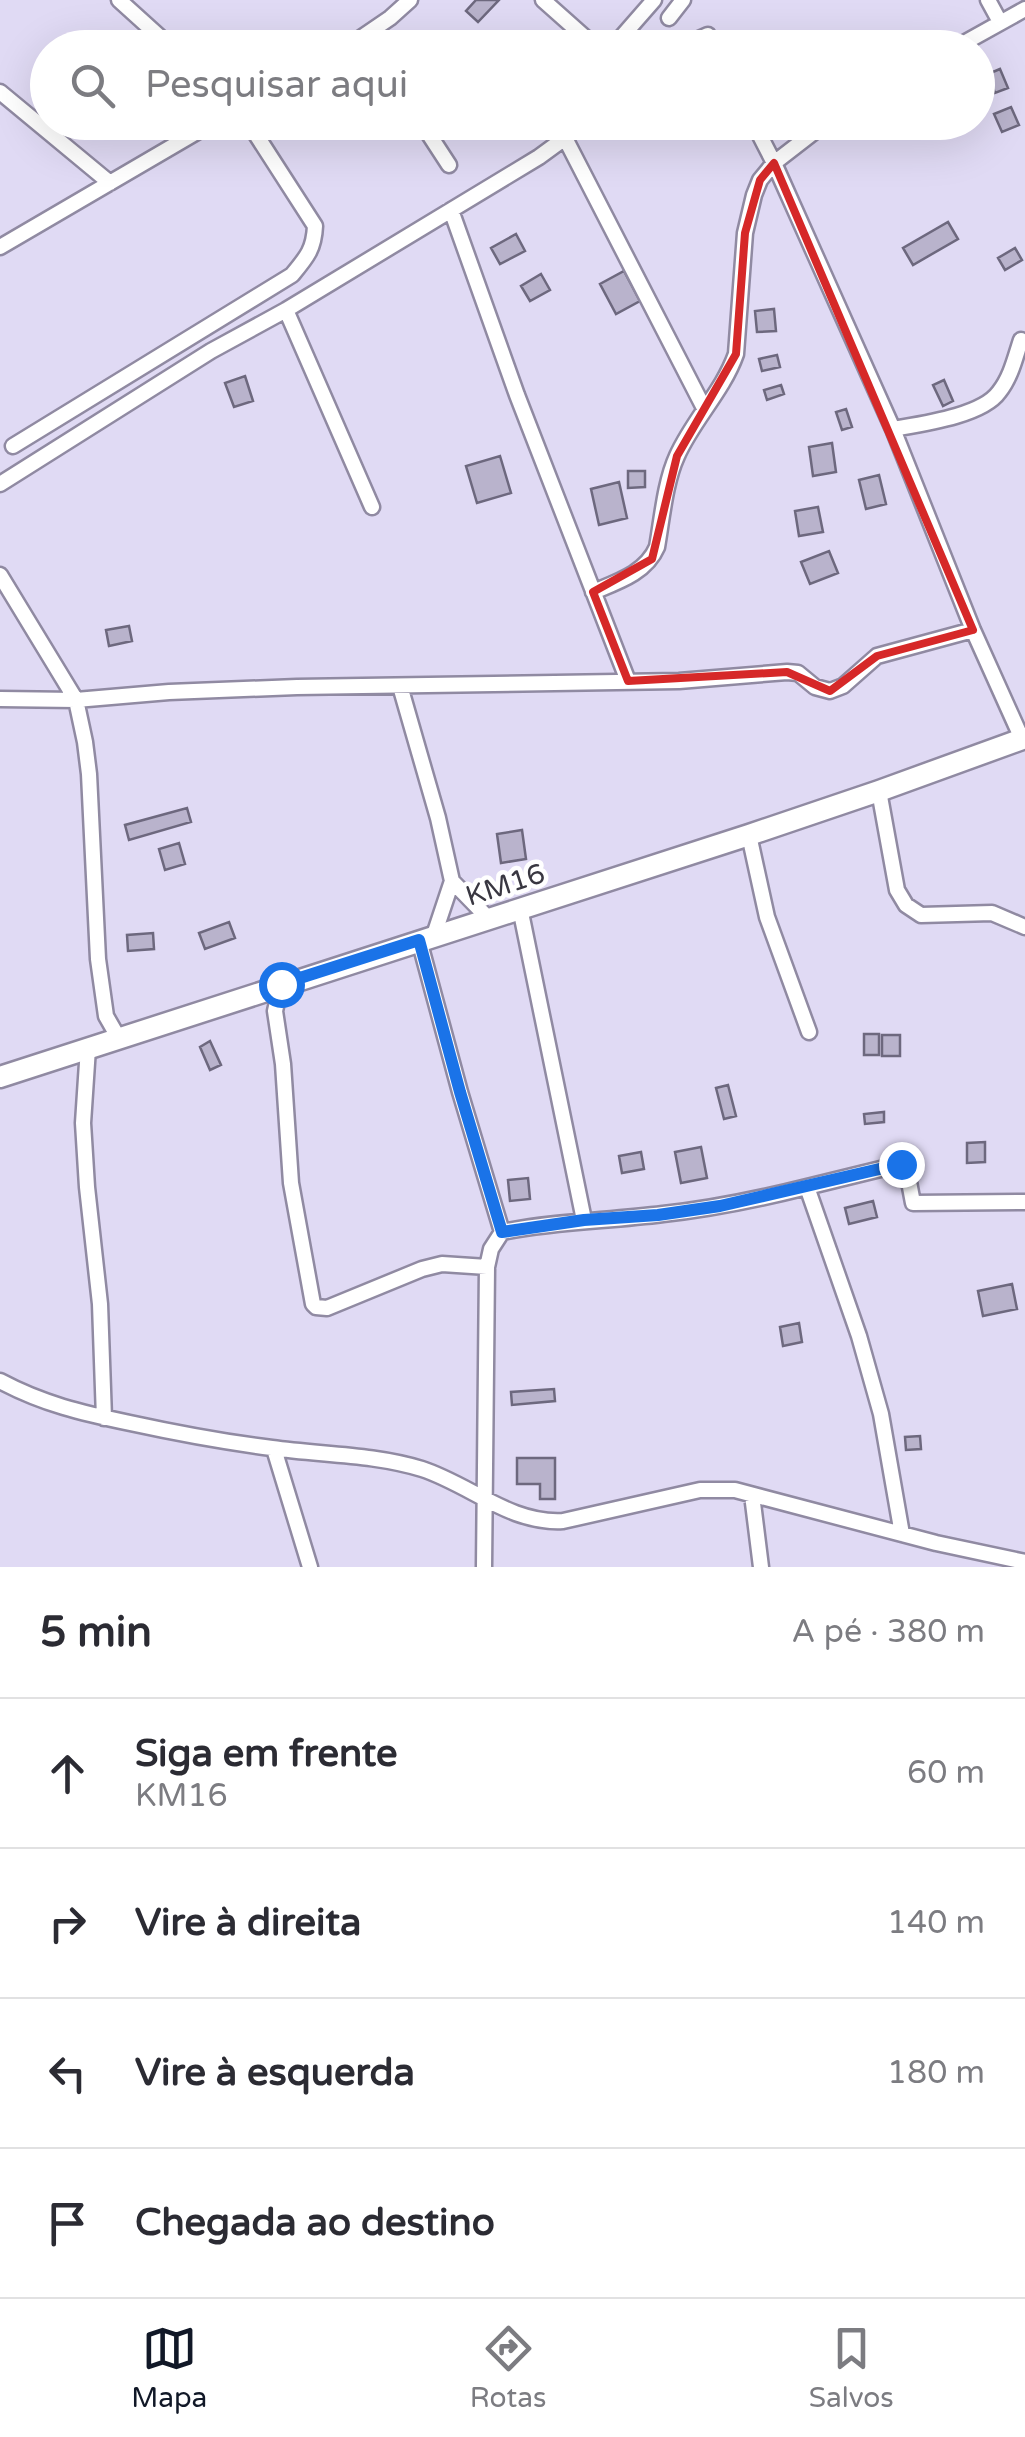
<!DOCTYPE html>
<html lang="pt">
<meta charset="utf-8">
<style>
:root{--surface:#fff;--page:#f2f2f3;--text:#2b2b33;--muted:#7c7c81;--line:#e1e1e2;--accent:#111827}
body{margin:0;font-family:"Varela Round",sans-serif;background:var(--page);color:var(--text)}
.stop{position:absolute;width:30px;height:30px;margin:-22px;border:8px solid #1a73e8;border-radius:50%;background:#fff}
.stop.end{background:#1a73e8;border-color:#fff;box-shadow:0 2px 10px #0008}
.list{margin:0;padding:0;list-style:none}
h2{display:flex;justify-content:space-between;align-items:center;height:130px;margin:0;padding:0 40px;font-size:42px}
h2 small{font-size:32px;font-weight:400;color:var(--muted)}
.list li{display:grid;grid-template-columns:65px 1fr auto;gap:30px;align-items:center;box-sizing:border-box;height:150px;padding:0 40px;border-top:2px solid var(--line)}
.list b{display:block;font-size:38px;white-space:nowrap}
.list p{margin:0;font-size:32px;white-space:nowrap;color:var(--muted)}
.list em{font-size:32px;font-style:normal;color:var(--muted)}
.icon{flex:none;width:55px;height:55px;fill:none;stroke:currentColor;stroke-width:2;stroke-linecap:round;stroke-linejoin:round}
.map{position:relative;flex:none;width:1025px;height:1567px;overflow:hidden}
.search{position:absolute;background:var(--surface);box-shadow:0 10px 40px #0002;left:30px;right:30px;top:30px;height:110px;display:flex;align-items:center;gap:25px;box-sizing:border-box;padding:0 35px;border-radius:55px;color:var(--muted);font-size:38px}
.sheet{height:730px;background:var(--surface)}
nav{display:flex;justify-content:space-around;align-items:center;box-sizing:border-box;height:140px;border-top:2px solid var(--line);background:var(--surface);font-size:28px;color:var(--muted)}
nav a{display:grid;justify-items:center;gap:5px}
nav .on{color:var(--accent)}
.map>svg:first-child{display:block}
</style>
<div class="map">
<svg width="1025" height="1567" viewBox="0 0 1025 1567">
<rect width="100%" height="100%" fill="#e0daf4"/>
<!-- building -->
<path fill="#b9b3cc" stroke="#6d687e" stroke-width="2.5" d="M 476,0 L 499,0 L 478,22 L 466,11 Z
M 1000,69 L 1008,88 L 995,93 L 988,74 Z
M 1011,107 L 1019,125 L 1002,132 L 994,114 Z
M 948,222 L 958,239 L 913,265 L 903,248 Z
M 516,234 L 525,251 L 500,264 L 491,248 Z
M 1015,248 L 1022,260 L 1005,270 L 998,258 Z
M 624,271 L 640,301 L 616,314 L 600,284 Z
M 541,274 L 550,290 L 530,301 L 521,286 Z
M 774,309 L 776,331 L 757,332 L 755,311 Z
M 777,355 L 780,367 L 762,371 L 759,359 Z
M 245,376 L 253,401 L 234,407 L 225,383 Z
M 944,380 L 953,401 L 943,406 L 933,385 Z
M 781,385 L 784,394 L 767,400 L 764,390 Z
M 846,409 L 852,427 L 842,430 L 836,412 Z
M 832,443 L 836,472 L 813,476 L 809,447 Z
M 500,456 L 511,493 L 477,503 L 466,466 Z
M 628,471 L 645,471 L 645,487 L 628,488 Z
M 879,475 L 886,504 L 866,509 L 859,480 Z
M 619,482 L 627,518 L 599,525 L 591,489 Z
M 818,507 L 823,532 L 799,536 L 795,511 Z
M 829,551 L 838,573 L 810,584 L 801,562 Z
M 129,626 L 132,641 L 109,646 L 106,630 Z
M 187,808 L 191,822 L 129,840 L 125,825 Z
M 522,830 L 526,859 L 501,863 L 497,834 Z
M 179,843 L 185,864 L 165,870 L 159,849 Z
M 229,922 L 235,938 L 205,949 L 199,933 Z
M 153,933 L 154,949 L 128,951 L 127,935 Z
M 864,1034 L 879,1034 L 879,1055 L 864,1055 Z
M 882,1035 L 900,1035 L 900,1056 L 882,1056 Z
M 210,1041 L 221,1065 L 210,1070 L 200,1047 Z
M 728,1085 L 736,1116 L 724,1119 L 716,1088 Z
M 884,1112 L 884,1122 L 865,1124 L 864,1114 Z
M 985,1142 L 985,1162 L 967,1163 L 967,1143 Z
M 701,1147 L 707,1178 L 681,1183 L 675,1152 Z
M 641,1152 L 644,1169 L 622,1173 L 619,1156 Z
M 528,1178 L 530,1199 L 510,1201 L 508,1180 Z
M 873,1201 L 877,1217 L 849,1224 L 845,1208 Z
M 1012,1284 L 1017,1309 L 983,1316 L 978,1291 Z
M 799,1323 L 802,1342 L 783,1346 L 780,1327 Z
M 554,1389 L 555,1401 L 512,1405 L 511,1392 Z
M 920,1436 L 921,1449 L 906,1450 L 905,1437 Z
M 517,1458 L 555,1458 L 555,1499 L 540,1499 L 540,1484 L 517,1484 Z"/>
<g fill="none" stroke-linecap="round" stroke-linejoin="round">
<!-- street casing -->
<g stroke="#908aa2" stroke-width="19">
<path id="street" d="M 119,0 L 172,48
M 543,0 L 597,48
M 988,0 L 1000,22
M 669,18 L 683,0
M 346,48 L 390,18 L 410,0
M 612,48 L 654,0
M 679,48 L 708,35 L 714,48
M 955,48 L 1025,9
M 0,92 L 110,183
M 421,122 L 449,165
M 753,122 L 774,163 L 893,429 L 973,630 L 1022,739
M 565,138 L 704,408
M 451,210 L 517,395 L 628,681
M 0,247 L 214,122
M 286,310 L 372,507
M 893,429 C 921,424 982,416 999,392 C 1011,377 1015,358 1021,340
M 13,446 L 292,275 C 307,257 314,249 315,226 L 248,122
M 0,484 L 211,351 L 286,310 L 539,157 L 565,138 L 580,122
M 0,575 L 76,700 L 85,742 L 89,774 L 98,959 L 106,1016 L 118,1037
M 593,592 C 617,582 646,573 657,547 C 662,519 665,482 677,456 C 693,420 723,391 736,354 L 745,233 L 754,195 L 760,180 L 774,163 L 827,122
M 400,686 L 438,818 L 452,881 L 488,918
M 0,699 L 76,700 L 169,692 L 297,687 L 679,681 L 787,672 L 798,673 L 815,687 L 830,691 L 843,686 L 877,656 L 973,630
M 879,791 L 897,890 L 906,905 L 921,915 L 992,913 L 1025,927
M 749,835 L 767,917 L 809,1032
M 520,908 L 584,1220
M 434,935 L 452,881
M 419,940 L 460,1092 L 502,1232
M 281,984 L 275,1011 L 283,1064 L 291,1183 L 313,1304 L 316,1307 L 327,1308 L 422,1269 L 442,1264 L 487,1267
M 88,1048 L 83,1123 L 87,1187 L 100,1304 L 104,1418
M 807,1187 L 901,1164 L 906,1166 L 913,1203 L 1025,1202
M 0,1381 C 43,1404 82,1413 130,1423 C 176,1433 224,1442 272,1448 C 322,1455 373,1454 422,1469 C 471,1485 510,1524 563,1521 L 700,1490 L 735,1490 L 936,1543 L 1025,1562
M 274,1449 L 310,1567
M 752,1495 L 761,1567
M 484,1567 L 487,1267 L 491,1249 L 502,1232 C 556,1221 608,1221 663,1214 C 711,1209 759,1199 807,1187 L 859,1336 L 881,1414 L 902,1534"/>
</g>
<!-- secondary casing -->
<g stroke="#908aa2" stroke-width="25">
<path id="secondary" d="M 0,1077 L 749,835 L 879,791 L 1025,738"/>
</g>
<!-- street -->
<use href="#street" stroke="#fff" stroke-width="14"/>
<!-- secondary -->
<use href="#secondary" stroke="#fff" stroke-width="20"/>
</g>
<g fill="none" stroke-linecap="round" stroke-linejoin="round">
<!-- route -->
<path stroke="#1a73e8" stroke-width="12" d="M 281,984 L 419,940 L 460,1092 L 502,1232 L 584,1220 L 658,1215 L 720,1206 L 901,1164"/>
</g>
<!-- marked area -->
<path fill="none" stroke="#d62828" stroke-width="8" stroke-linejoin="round" d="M 774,163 L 973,630 L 877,656 L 830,691 L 787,672 L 628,681 L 593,592 L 652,559 L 677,456 L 736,354 L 745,233 L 760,180 Z"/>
<g text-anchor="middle" stroke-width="9" stroke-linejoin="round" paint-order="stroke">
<!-- street labels -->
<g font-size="28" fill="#393741" stroke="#fff">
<text transform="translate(505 884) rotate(-18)" y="10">KM16</text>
</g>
</g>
</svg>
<div class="stop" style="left:281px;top:984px"></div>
<div class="stop end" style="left:901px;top:1164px"></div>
<div class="search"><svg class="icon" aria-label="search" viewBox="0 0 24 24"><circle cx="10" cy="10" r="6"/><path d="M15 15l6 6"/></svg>Pesquisar aqui</div>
</div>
<section class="sheet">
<h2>5 min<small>A pé · 380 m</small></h2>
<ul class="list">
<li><svg class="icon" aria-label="ahead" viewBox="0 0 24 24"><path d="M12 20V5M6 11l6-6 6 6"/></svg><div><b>Siga em frente</b><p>KM16</p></div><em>60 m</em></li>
<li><svg class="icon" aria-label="right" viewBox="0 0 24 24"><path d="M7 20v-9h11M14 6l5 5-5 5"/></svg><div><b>Vire à direita</b></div><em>140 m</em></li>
<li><svg class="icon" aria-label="left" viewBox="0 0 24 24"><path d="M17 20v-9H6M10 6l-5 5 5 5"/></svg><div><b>Vire à esquerda</b></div><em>180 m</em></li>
<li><svg class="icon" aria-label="arrive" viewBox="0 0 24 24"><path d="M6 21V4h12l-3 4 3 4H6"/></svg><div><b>Chegada ao destino</b></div></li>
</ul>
</section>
<nav>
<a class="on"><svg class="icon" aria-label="map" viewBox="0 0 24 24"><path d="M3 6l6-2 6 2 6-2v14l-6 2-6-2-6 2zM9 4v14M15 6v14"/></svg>Mapa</a>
<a><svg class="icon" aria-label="directions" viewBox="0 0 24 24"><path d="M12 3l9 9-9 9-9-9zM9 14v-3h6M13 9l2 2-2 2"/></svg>Rotas</a>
<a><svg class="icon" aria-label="saved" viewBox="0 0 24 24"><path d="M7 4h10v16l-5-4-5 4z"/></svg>Salvos</a>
</nav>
